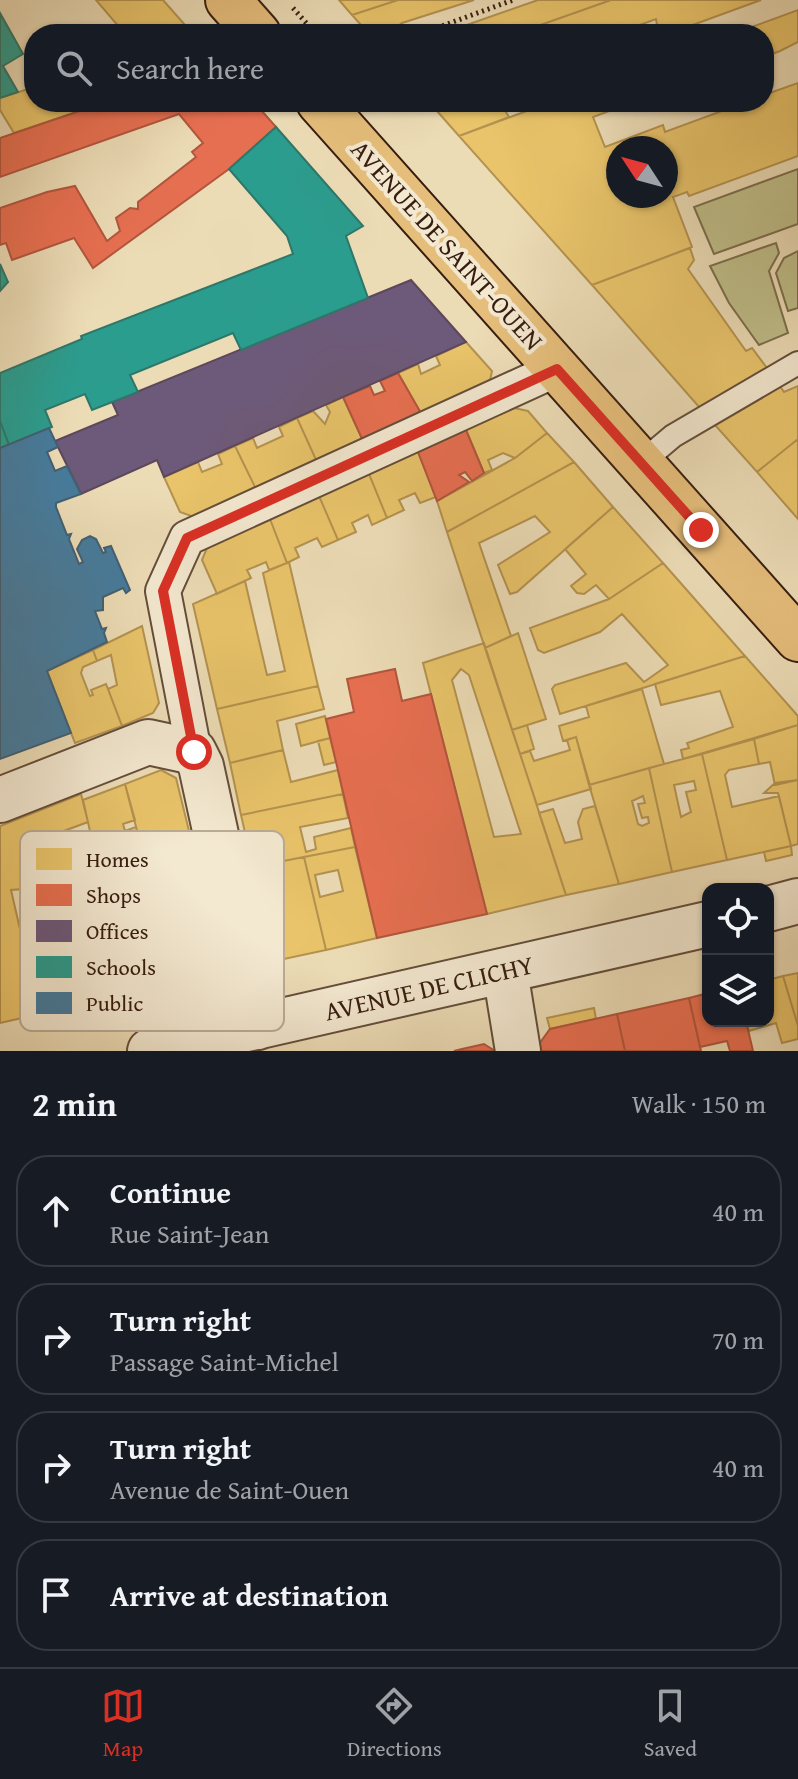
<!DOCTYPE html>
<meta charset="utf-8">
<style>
:root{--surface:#171b24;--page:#242831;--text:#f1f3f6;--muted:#9ea1a6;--line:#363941;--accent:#d93025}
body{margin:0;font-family:"Gentium Book Plus",serif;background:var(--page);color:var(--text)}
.controls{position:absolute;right:24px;bottom:24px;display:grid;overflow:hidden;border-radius:16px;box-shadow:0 2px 6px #0004}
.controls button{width:72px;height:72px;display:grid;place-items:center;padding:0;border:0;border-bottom:2px solid var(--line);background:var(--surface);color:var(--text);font:40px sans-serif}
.compass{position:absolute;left:606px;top:136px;width:72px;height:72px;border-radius:50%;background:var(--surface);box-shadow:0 2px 6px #0004;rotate:306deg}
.stop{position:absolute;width:24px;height:24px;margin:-18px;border:6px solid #d93025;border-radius:50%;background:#fff}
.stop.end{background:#d93025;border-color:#fff;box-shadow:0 2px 8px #0008}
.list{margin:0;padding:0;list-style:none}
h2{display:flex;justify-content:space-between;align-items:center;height:104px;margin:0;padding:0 32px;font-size:34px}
h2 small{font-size:26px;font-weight:400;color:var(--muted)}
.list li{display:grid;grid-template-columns:52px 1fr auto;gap:24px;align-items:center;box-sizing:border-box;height:112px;margin:0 16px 16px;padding:0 16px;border:2px solid var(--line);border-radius:32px}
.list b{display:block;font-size:30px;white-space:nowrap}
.list p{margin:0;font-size:26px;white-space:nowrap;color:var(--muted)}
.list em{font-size:26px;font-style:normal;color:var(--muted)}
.icon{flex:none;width:44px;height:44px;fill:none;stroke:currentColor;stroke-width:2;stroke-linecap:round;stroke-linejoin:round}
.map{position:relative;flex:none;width:798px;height:1051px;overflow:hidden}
.search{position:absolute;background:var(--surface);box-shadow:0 2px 6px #0004;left:24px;right:24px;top:24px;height:88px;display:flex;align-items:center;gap:20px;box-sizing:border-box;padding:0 28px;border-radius:32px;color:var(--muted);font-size:30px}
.sheet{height:616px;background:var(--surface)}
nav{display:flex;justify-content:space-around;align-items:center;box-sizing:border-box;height:112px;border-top:2px solid var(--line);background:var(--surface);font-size:22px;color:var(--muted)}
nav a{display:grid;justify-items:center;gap:4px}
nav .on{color:var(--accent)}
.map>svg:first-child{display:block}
</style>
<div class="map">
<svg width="798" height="1051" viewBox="0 0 798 1051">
<rect width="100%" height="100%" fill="#ecdcb6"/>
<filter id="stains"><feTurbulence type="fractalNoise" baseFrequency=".0025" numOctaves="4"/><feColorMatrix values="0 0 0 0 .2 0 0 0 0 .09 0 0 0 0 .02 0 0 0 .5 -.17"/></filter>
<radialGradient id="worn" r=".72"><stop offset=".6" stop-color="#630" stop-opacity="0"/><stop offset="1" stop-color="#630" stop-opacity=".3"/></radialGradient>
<!-- green -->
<path fill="#bfbe89" stroke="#7b6e4c" stroke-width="2" d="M 798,169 L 798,224 L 714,254 L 694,207 Z
M 776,243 L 779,253 L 769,271 L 788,333 L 759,345 L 729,303 L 710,266 Z
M 798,251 L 798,308 L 788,311 L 776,273 L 784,258 Z"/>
<!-- homes -->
<path fill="#e9c46a" stroke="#b4924f" stroke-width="2" fill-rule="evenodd" d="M 96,0 L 163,0 L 193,34 L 125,34 Z
M 339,0 L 398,0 L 352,15 Z
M 398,0 L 474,0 L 402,23 L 388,34 L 369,34 L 352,15 Z
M 538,0 L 611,0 L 515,34 L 441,34 Z
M 611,0 L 761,0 L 668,34 L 654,34 L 652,27 L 657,25 L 656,19 L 615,34 L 515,34 Z
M 798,10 L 798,42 L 780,51 L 764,57 L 764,34 L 733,34 Z
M 798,83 L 798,156 L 689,196 L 687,192 L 673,197 L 692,247 L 592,285 L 459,136 L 551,102 L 633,102 L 593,117 L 605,147 L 663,125 L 665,132 L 746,102 L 764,102 L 764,95 ZM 618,148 L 666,148 L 666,196 L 618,196 Z
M 34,87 L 34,102 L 106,102 L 14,133 L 0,110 L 0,98 Z
M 429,102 L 500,102 L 509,117 L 459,136 Z
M 690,248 L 694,260 L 688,269 L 746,351 L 752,348 L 770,372 L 706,415 L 592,285 Z
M 466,342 L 492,371 L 489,385 L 422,415 L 398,373 L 418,364 L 421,374 L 440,365 L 436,356 Z
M 770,372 L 784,392 L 798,386 L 798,439 L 757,472 L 706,415 Z
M 343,397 L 363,441 L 317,462 L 297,418 L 313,411 L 325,424 L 330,412 L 326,405 Z
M 514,408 L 528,411 L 547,433 L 515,458 L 503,453 L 488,460 L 492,470 L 484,473 L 466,430 Z
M 297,418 L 317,462 L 256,489 L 235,446 L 253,438 L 257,448 L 283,436 L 279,427 Z
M 547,433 L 574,462 L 447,532 L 437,501 L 515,458 Z
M 798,439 L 798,519 L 757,472 Z
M 235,446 L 256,489 L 194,517 L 180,512 L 164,477 L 198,462 L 202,472 L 222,464 L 218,454 Z
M 418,452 L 436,497 L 420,503 L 415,493 L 399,500 L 404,510 L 387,518 L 369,474 Z
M 574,462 L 613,507 L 517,592 L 510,594 L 498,565 L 550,532 L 535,516 L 479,543 L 511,636 L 485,648 L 447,532 Z
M 369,474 L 387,518 L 372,525 L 368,515 L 352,523 L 356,532 L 338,540 L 319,496 Z
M 319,496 L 338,540 L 322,547 L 317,538 L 295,548 L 299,557 L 287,563 L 270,519 Z
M 613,507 L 663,563 L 609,599 L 596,585 L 584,594 L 577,593 L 571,586 L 586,574 L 565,549 Z
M 270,519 L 287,563 L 269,570 L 266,562 L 247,570 L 251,578 L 217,594 L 202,560 L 207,548 Z
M 289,562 L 318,686 L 217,709 L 193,604 L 245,581 L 267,675 L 285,671 L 263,573 Z
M 663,563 L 745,656 L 560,714 L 552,689 L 555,685 L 626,663 L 644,682 L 668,665 L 622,614 L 600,632 L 544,653 L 538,650 L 530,628 L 609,599 Z
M 142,626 L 159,703 L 153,713 L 122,726 L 108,689 L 117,685 L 111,655 L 97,661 L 93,650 Z
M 518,633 L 546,719 L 512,730 L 485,648 Z
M 484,643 L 566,895 L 487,914 L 423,663 ZM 461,669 L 469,675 L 521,834 L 494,837 L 452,680 Z
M 93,650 L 97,661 L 83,667 L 81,673 L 90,696 L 93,695 L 91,690 L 106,684 L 122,726 L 75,743 L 47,671 Z
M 745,656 L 798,716 L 798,725 L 683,759 L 681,750 L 689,748 L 687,743 L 733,727 L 720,691 L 661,705 L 655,684 Z
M 318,686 L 324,709 L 277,721 L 283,750 L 230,763 L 217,709 Z
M 642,689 L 664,764 L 589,785 L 576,737 L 563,741 L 559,726 L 589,717 L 586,706 Z
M 325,716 L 330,738 L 301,746 L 296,724 Z
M 527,725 L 534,749 L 520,754 L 512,730 Z
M 798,725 L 798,780 L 775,785 L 770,762 L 759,764 L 754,739 Z
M 576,737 L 591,789 L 537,805 L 520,754 L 530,751 L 534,761 L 570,750 L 567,740 Z
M 330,738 L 336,762 L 324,765 L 318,741 Z
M 754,739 L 759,764 L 729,770 L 725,775 L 732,807 L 779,796 L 791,846 L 727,860 L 702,754 Z
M 283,750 L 291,782 L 338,770 L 343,794 L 241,815 L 230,763 Z
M 702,754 L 727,860 L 672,872 L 649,768 ZM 694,781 L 696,790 L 686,792 L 691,812 L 681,817 L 674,785 Z
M 649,768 L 672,872 L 619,884 L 589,785 ZM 643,796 L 645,803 L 638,804 L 642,818 L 648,817 L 649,823 L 642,826 L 638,824 L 632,801 Z
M 161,770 L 176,778 L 190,835 L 141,846 L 125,784 Z
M 798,780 L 798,844 L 791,846 L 778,793 L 764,793 L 775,783 Z
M 125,784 L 135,820 L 123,824 L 125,831 L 136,827 L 141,846 L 96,858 L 83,800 Z
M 81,794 L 88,822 L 45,838 L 52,868 L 25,871 L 28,882 L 36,880 L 38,888 L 11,890 L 22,938 L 65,928 L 51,878 L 98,867 L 128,994 L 0,1023 L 0,826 Z
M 343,794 L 348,818 L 300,827 L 306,852 L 316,849 L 314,837 L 351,828 L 355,847 L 253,867 L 241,815 Z
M 595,806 L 619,884 L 566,895 L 539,813 L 553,809 L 565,843 L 582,839 L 578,822 L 583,809 Z
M 791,846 L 792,855 L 766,861 L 764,852 Z
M 355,847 L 377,938 L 326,950 L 304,857 ZM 338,870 L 343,891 L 320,897 L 315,875 Z
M 304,857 L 326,950 L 284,959 L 272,951 L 253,867 Z
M 798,973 L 798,1026 L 783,976 Z
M 783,976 L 798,1026 L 798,1039 L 782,1043 L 776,1023 L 749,1031 L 746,1021 L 768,1021 L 768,980 Z
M 594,1008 L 596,1019 L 550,1029 L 547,1018 Z"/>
<!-- shops -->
<path fill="#e76f51" stroke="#b2563e" stroke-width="2" d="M 106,102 L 254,102 L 276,127 L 229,169 L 93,268 L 74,238 L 12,260 L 6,243 L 0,245 L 0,208 L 47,192 L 75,186 L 107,241 L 120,231 L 116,218 L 130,208 L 138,209 L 138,202 L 196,157 L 192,152 L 203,143 L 179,114 L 0,177 L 0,138 Z
M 398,373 L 422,415 L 363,441 L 343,397 L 370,386 L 374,395 L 385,391 L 380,381 Z
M 466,430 L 484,473 L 472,481 L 465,472 L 459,475 L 469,482 L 437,501 L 418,452 Z
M 395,669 L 402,701 L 431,694 L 487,914 L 377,938 L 326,719 L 354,712 L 347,679 Z
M 708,993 L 708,1021 L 746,1021 L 753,1051 L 730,1051 L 727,1041 L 700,1047 L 689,998 Z
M 689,998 L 701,1051 L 625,1051 L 617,1014 Z
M 617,1014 L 625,1051 L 540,1051 L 539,1044 L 550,1029 Z
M 484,1044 L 495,1051 L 454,1051 L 462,1049 Z"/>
<!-- offices -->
<path fill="#6d597a" stroke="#5d475a" stroke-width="2" d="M 411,280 L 466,342 L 164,477 L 157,460 L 81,494 L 55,441 L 118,415 L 112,402 Z"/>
<!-- schools -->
<path fill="#2a9d8f" stroke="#2e7769" stroke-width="2" d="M 0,13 L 23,54 L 3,66 L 18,92 L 0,98 Z
M 276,127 L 363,226 L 346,236 L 368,298 L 241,350 L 233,333 L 130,375 L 138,392 L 92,410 L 85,394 L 45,410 L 52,427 L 9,445 L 0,421 L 0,373 L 82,339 L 81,336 L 293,254 L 287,236 L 229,169 Z
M 0,264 L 8,282 L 0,291 Z
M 0,421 L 9,445 L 0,448 Z"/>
<!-- public -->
<path fill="#457b9d" stroke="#415f73" stroke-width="2" d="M 49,428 L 58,447 L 47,452 L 55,471 L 67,466 L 81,494 L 56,503 L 56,507 L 67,535 L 71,534 L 69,539 L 79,564 L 83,562 L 77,549 L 82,540 L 90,536 L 96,539 L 103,553 L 106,552 L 104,548 L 111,546 L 130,590 L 126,593 L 123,588 L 103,597 L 103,610 L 95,611 L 102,629 L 106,628 L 104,633 L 107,642 L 47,671 L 71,733 L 0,759 L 0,448 Z"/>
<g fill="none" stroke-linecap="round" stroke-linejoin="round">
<!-- service casing -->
<g stroke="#644d3a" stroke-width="26">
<path id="service" d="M 641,463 L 673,436 L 798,363"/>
</g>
<!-- pedestrian casing -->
<g stroke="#644d3a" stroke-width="38">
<path id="pedestrian" d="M 194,752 L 163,591 L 187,538 L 557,369"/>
</g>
<!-- minor casing -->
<g stroke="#644d3a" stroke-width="48">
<path id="minor" d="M 0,800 L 148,742 L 194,752 L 201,766 L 258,1027
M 768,909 L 798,901
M 505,971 L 518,1051
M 150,1051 L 708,924"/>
</g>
<!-- primary casing -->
<g stroke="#371d10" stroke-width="48">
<path id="primary" d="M 228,0 L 258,34
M 319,102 L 798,639"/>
</g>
<!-- path -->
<path stroke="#371d10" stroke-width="5" stroke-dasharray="2 4" stroke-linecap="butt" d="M 293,8 L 316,34
M 420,34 L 513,0"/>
<!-- service -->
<use href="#service" stroke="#f3e8d0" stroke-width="22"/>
<!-- pedestrian -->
<use href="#pedestrian" stroke="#f3e8d0" stroke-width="34"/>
<!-- minor -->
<use href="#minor" stroke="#f3e8d0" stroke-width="44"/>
<!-- primary -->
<use href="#primary" stroke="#e6be7b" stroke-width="44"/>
</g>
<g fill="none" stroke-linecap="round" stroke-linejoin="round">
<!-- route -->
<path stroke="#d93025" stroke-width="10" d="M 194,752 L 163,591 L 187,538 L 557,369 L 701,530"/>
</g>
<g text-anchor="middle" stroke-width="8" stroke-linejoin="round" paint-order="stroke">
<!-- street labels -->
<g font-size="26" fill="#371d10" stroke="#f3e8d0">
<text transform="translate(447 245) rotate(48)" y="9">AVENUE DE SAINT-OUEN</text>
<text transform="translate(429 988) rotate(-13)" y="9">AVENUE DE CLICHY</text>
</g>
</g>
<!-- legend -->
<rect x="20" y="831" width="264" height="200" rx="12" fill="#f3e8d0" stroke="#bbab96" stroke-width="2"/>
<rect x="36" y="848" width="36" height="22" fill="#e9c46a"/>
<rect x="36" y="884" width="36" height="22" fill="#e76f51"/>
<rect x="36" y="920" width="36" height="22" fill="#6d597a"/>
<rect x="36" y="956" width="36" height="22" fill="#2a9d8f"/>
<rect x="36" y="992" width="36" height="22" fill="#457b9d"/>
<g font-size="22" fill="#371d10">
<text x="86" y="867">Homes</text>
<text x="86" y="903">Shops</text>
<text x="86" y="939">Offices</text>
<text x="86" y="975">Schools</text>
<text x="86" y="1011">Public</text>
</g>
<rect width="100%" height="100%" filter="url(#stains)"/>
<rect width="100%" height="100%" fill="url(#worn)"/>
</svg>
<div class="controls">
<button><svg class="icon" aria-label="locate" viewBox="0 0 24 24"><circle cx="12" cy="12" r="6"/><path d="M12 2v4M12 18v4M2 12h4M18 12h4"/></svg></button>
<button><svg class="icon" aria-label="layers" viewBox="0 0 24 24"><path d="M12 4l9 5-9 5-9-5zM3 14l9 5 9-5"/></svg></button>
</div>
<svg class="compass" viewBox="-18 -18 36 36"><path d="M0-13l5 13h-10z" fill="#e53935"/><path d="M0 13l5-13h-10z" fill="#9ea1a6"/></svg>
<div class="stop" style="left:194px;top:752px"></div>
<div class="stop end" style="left:701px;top:530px"></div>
<div class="search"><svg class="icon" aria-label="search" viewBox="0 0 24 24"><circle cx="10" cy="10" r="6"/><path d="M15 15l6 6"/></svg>Search here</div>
</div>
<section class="sheet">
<h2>2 min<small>Walk · 150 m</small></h2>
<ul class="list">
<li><svg class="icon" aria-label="ahead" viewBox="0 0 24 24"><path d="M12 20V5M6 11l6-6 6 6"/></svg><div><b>Continue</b><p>Rue Saint-Jean</p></div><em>40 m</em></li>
<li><svg class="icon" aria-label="right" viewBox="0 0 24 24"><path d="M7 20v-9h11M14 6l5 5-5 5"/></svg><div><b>Turn right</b><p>Passage Saint-Michel</p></div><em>70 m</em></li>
<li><svg class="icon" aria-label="right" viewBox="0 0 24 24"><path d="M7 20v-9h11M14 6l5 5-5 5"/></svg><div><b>Turn right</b><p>Avenue de Saint-Ouen</p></div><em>40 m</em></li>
<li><svg class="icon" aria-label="arrive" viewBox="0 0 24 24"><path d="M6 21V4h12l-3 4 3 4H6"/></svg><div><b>Arrive at destination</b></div></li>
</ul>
</section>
<nav>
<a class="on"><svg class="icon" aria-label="map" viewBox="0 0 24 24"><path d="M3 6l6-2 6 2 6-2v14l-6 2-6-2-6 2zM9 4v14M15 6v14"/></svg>Map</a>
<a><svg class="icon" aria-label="directions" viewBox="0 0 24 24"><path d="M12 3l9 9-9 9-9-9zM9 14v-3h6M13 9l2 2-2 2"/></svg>Directions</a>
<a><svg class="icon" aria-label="saved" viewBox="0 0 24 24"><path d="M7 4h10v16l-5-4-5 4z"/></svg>Saved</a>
</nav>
